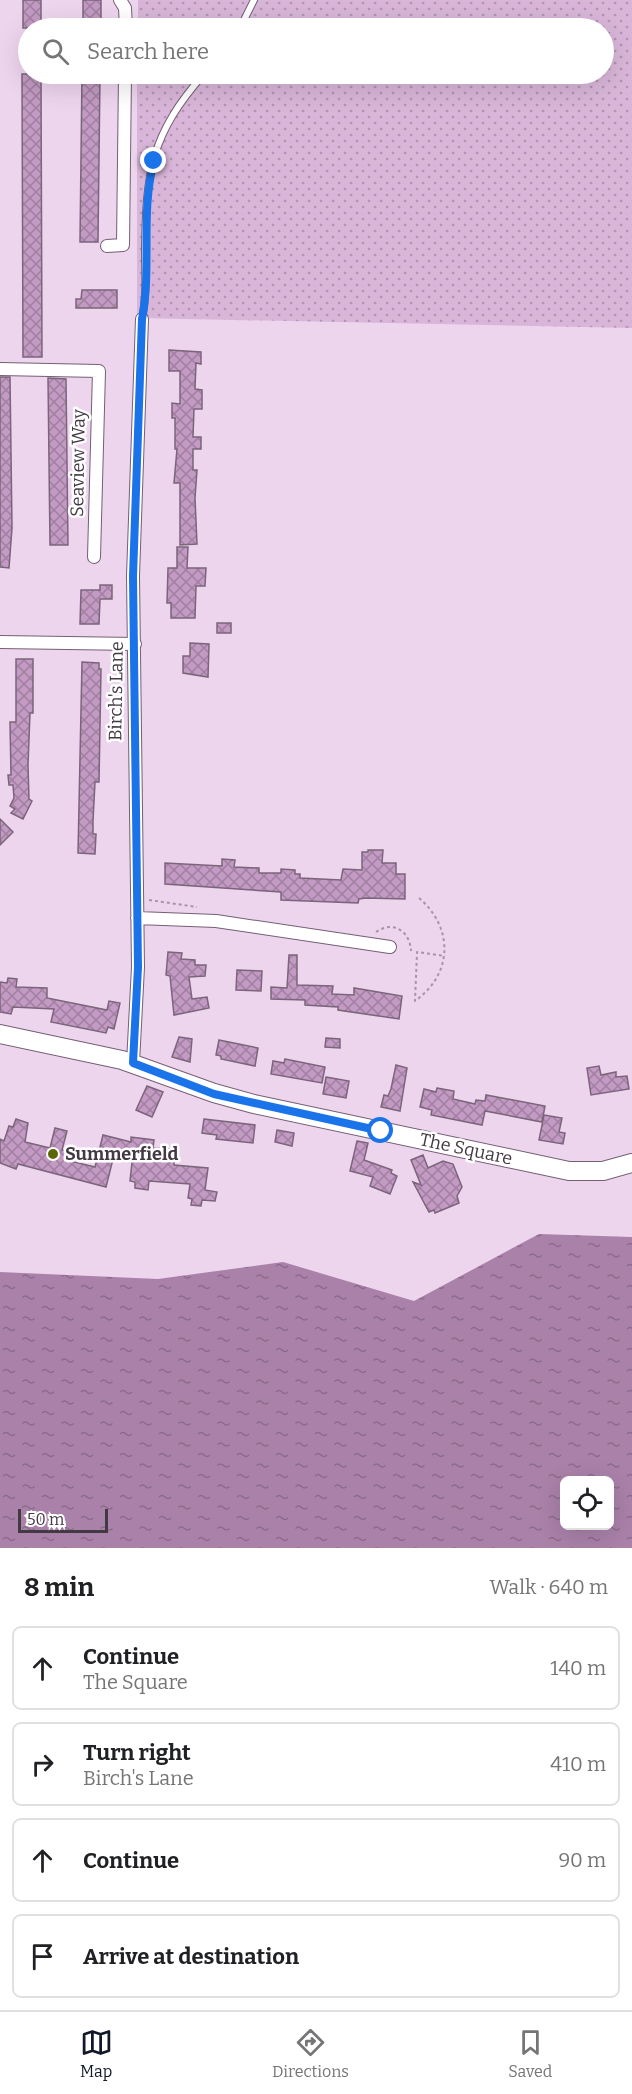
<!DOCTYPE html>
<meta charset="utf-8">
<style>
:root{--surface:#fff;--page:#f6f6f6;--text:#202124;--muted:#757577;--line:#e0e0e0;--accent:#111827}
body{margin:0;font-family:Bitter,serif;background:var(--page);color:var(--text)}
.controls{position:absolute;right:18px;bottom:18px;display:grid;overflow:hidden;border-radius:9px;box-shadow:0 6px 24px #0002}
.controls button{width:54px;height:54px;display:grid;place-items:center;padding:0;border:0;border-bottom:2px solid var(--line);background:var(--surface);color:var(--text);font:30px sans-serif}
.scale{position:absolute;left:18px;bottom:15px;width:90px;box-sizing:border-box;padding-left:6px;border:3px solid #433943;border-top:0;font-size:16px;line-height:21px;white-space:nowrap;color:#433943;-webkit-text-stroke:4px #fff;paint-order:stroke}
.stop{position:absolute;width:18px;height:18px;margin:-14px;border:4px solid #1a73e8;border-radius:50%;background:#fff}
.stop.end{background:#1a73e8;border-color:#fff;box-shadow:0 2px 6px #0008}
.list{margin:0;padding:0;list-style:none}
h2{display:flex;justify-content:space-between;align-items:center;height:78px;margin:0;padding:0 24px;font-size:26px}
h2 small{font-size:20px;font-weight:400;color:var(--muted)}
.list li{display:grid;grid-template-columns:39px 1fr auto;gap:18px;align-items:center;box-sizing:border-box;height:84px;margin:0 12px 12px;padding:0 12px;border:2px solid var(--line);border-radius:9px}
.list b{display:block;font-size:22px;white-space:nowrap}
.list p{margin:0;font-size:20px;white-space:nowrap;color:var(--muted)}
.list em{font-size:20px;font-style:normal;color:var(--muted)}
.icon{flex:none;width:33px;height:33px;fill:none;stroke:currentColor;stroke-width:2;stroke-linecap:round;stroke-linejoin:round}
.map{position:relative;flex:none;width:632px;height:1548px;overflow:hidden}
.search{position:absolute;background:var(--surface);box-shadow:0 6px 24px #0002;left:18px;right:18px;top:18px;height:66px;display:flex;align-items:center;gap:15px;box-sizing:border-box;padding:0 21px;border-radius:33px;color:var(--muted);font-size:22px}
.sheet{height:462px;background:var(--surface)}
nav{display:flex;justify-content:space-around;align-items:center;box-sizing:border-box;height:84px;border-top:2px solid var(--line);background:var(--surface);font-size:16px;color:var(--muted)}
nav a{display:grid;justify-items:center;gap:3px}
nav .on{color:var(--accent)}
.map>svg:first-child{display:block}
</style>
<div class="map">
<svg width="632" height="1548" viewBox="0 0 632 1548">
<defs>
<pattern id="grass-dots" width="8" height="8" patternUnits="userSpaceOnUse" patternTransform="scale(1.5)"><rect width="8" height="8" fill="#d9b6d9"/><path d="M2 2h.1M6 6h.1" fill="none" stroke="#b295b2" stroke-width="1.8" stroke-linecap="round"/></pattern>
<pattern id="water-ripples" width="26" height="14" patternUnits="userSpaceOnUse" patternTransform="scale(1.5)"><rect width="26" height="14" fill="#a981a9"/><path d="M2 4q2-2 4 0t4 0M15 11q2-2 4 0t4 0" fill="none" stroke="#8b6b8b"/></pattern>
<pattern id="building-cross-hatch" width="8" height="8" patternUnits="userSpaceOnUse" patternTransform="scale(1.5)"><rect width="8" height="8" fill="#c39ac3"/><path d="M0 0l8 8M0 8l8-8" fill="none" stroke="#a07fa0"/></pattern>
</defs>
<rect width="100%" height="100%" fill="#eed5ee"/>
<!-- grass -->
<path fill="url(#grass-dots)" d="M 138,0 L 632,0 L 632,328 L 137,318 L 137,74 L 604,74 L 604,28 L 138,28 Z"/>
<!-- water -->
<path fill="url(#water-ripples)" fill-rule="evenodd" d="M 539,1234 L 632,1237 L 632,1548 L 0,1548 L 0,1272 L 158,1279 L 283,1262 L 414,1301 ZM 564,1480 L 610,1480 L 610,1526 L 564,1526 Z"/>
<!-- building -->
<path fill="url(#building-cross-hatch)" stroke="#7b657b" stroke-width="1.5" d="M 23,0 L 41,0 L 41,28 L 23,28 Z
M 83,0 L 101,0 L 101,28 L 83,28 Z
M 22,74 L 41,74 L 42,357 L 23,357 Z
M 82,74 L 100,74 L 98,242 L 80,242 Z
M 82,290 L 117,290 L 117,308 L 76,308 L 76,299 L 81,299 Z
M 169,350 L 201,352 L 201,364 L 196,363 L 195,389 L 202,390 L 202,409 L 194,409 L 193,437 L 201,437 L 201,449 L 193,449 L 193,470 L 197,470 L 195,498 L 197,544 L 180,545 L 180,483 L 174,483 L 177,449 L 175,449 L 175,418 L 172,418 L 172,403 L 180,404 L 180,371 L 169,371 Z
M 0,377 L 10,377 L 12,528 L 9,568 L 0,567 Z
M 48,378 L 66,379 L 68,545 L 50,545 Z
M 177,547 L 188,547 L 187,568 L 206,568 L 205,586 L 196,586 L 195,618 L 171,618 L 171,603 L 167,603 L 168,568 L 177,568 Z
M 100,585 L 112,585 L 112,599 L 100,599 L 99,624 L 80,624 L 81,590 L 100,590 Z
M 217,623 L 231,623 L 231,633 L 217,633 Z
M 190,643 L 209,644 L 208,677 L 183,673 L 183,656 L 190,656 Z
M 16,659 L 33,659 L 33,713 L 30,713 L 28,765 L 29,799 L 32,801 L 23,819 L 11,813 L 15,809 L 10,806 L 14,798 L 13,785 L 9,785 L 8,775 L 11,775 L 10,722 L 16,722 Z
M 82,662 L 99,663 L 99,669 L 101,669 L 99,782 L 95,782 L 93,821 L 93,834 L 96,834 L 95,854 L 78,853 Z
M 0,819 L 13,832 L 0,845 Z
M 368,850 L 383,850 L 382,863 L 396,863 L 396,874 L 405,874 L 405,899 L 366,898 L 359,899 L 358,903 L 281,900 L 281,892 L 165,884 L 165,863 L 222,866 L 222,859 L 235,860 L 234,867 L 259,868 L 259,873 L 281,873 L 281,869 L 295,870 L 295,874 L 300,874 L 300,878 L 341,880 L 343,869 L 362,870 L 362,852 L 368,852 Z
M 168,952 L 182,953 L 181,959 L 195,960 L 195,965 L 206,965 L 205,976 L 189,977 L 192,999 L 207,997 L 209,1008 L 174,1015 L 170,976 L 166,975 Z
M 289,955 L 297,955 L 297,985 L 333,986 L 332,994 L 354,995 L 354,988 L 402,996 L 399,1019 L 338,1010 L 338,1007 L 305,1005 L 305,1000 L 271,999 L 271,987 L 287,988 Z
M 237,970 L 262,971 L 261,991 L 236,990 Z
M 8,978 L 17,979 L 16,987 L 47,988 L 47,998 L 107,1010 L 109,1001 L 120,1003 L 114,1029 L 108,1027 L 106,1033 L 51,1022 L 54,1009 L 13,1007 L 11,1014 L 0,1012 L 0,982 L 7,983 Z
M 179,1037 L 192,1039 L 190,1062 L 172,1057 Z
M 326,1038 L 340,1039 L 340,1048 L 325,1047 Z
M 219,1040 L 258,1048 L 255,1066 L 221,1059 L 221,1056 L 216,1055 Z
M 285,1059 L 325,1067 L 322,1083 L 271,1074 L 273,1061 L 284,1063 Z
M 396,1065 L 407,1068 L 400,1111 L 381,1107 L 384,1095 L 388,1096 L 391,1089 Z
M 599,1066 L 601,1075 L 616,1072 L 616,1077 L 627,1076 L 629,1089 L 591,1095 L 587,1068 Z
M 326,1077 L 349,1081 L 346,1098 L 323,1094 Z
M 147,1086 L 163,1092 L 152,1117 L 136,1110 Z
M 437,1088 L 454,1091 L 453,1099 L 475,1104 L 476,1100 L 485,1101 L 486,1095 L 545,1106 L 542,1122 L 485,1111 L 482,1125 L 431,1115 L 432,1110 L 420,1107 L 424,1089 L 436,1092 Z
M 544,1115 L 562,1118 L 559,1132 L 565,1133 L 563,1144 L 539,1140 Z
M 16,1119 L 28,1123 L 25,1142 L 50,1148 L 55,1128 L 67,1131 L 62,1150 L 69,1152 L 70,1161 L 95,1167 L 103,1135 L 131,1142 L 131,1137 L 154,1140 L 153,1148 L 175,1149 L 174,1165 L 208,1168 L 205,1190 L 217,1192 L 215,1201 L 202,1200 L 201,1206 L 191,1205 L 192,1199 L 188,1198 L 190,1184 L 149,1181 L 148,1190 L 135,1188 L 135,1182 L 130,1181 L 133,1153 L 115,1151 L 106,1187 L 18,1164 L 16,1169 L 0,1163 L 0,1139 L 4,1141 L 9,1126 L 13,1127 Z
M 204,1119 L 255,1125 L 253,1143 L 216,1139 L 217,1135 L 202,1133 Z
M 277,1130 L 294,1133 L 292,1146 L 275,1142 Z
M 357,1141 L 368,1143 L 364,1160 L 392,1170 L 391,1173 L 397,1176 L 390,1194 L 370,1186 L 373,1177 L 350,1171 Z
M 423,1155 L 428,1168 L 443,1161 L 453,1164 L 462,1187 L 457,1196 L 459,1203 L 435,1213 L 434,1210 L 429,1212 L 413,1182 L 421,1185 L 411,1160 Z"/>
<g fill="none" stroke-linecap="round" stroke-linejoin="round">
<!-- lane casing -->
<g stroke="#745f74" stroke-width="8">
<path id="lane" d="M 240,28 L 254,0
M 142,319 C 147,296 145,274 145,250 C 146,171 151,134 204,74"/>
</g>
<!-- street casing -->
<g stroke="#745f74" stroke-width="14">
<path id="street" d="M 120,0 L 125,8 L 126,28
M 107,246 L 123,245 L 125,74
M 0,369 L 99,371 L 94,557
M 0,642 L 135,644
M 137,918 L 216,921 L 390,947
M 133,1063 L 138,967 L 133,576 L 142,319"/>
</g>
<!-- secondary casing -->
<g stroke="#745f74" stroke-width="20">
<path id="secondary" d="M 0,1034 L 122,1060 L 214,1093 L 254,1104 L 569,1171 L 603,1171 L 632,1163"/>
</g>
<!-- path -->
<path stroke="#a794a7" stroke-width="2" stroke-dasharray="3 3" stroke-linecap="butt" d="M 419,898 C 454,928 453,974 415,1001 L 417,952 L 445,956
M 149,900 L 197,907
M 376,932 C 393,920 410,931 411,951"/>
<!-- lane -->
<use href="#lane" stroke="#fff" stroke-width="6"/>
<!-- street -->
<use href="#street" stroke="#fff" stroke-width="12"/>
<!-- secondary -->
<use href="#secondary" stroke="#fff" stroke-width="18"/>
</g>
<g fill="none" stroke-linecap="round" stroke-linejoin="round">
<!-- route -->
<path stroke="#1a73e8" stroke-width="8" d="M 154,161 C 140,213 152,267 142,319 L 133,576 L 138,967 L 133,1063 L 214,1094 L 381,1131"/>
</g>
<!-- markers -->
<circle fill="#5c6609" stroke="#fff" stroke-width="2" cx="53" cy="1154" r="6"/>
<g text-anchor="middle" stroke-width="5" stroke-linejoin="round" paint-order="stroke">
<!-- street labels -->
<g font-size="18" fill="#433943" stroke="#fff">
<text transform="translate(78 463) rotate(-89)" y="6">Seaview Way</text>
<text transform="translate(116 691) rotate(-89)" y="6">Birch's Lane</text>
<text transform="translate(466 1149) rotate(12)" y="6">The Square</text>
</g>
<!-- poi labels -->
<g font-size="18" font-weight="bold" fill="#433943" stroke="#fff" text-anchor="start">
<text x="65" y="1160">Summerfield</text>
</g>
</g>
</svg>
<div class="controls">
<button><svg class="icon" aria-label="locate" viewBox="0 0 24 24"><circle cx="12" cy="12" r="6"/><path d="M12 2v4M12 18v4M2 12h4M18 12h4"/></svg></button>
</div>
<div class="scale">50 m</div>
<div class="stop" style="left:381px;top:1131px"></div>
<div class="stop end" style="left:154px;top:161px"></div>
<div class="search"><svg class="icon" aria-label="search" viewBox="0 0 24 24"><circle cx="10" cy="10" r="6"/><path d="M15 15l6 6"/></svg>Search here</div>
</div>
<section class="sheet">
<h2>8 min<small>Walk · 640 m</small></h2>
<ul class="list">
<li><svg class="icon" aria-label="ahead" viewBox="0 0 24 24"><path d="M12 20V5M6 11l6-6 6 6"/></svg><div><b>Continue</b><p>The Square</p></div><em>140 m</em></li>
<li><svg class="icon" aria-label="right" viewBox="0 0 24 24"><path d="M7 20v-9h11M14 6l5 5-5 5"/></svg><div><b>Turn right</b><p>Birch's Lane</p></div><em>410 m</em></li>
<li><svg class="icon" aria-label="ahead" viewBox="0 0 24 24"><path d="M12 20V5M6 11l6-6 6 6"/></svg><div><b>Continue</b></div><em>90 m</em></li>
<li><svg class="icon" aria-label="arrive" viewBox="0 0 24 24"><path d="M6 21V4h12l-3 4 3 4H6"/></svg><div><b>Arrive at destination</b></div></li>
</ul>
</section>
<nav>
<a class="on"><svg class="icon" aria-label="map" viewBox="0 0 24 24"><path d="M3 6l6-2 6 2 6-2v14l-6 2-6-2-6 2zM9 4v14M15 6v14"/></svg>Map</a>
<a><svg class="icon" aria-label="directions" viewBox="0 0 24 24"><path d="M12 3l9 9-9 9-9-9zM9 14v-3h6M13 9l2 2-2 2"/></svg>Directions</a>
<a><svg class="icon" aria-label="saved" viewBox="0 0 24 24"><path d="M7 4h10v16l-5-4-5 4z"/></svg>Saved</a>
</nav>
